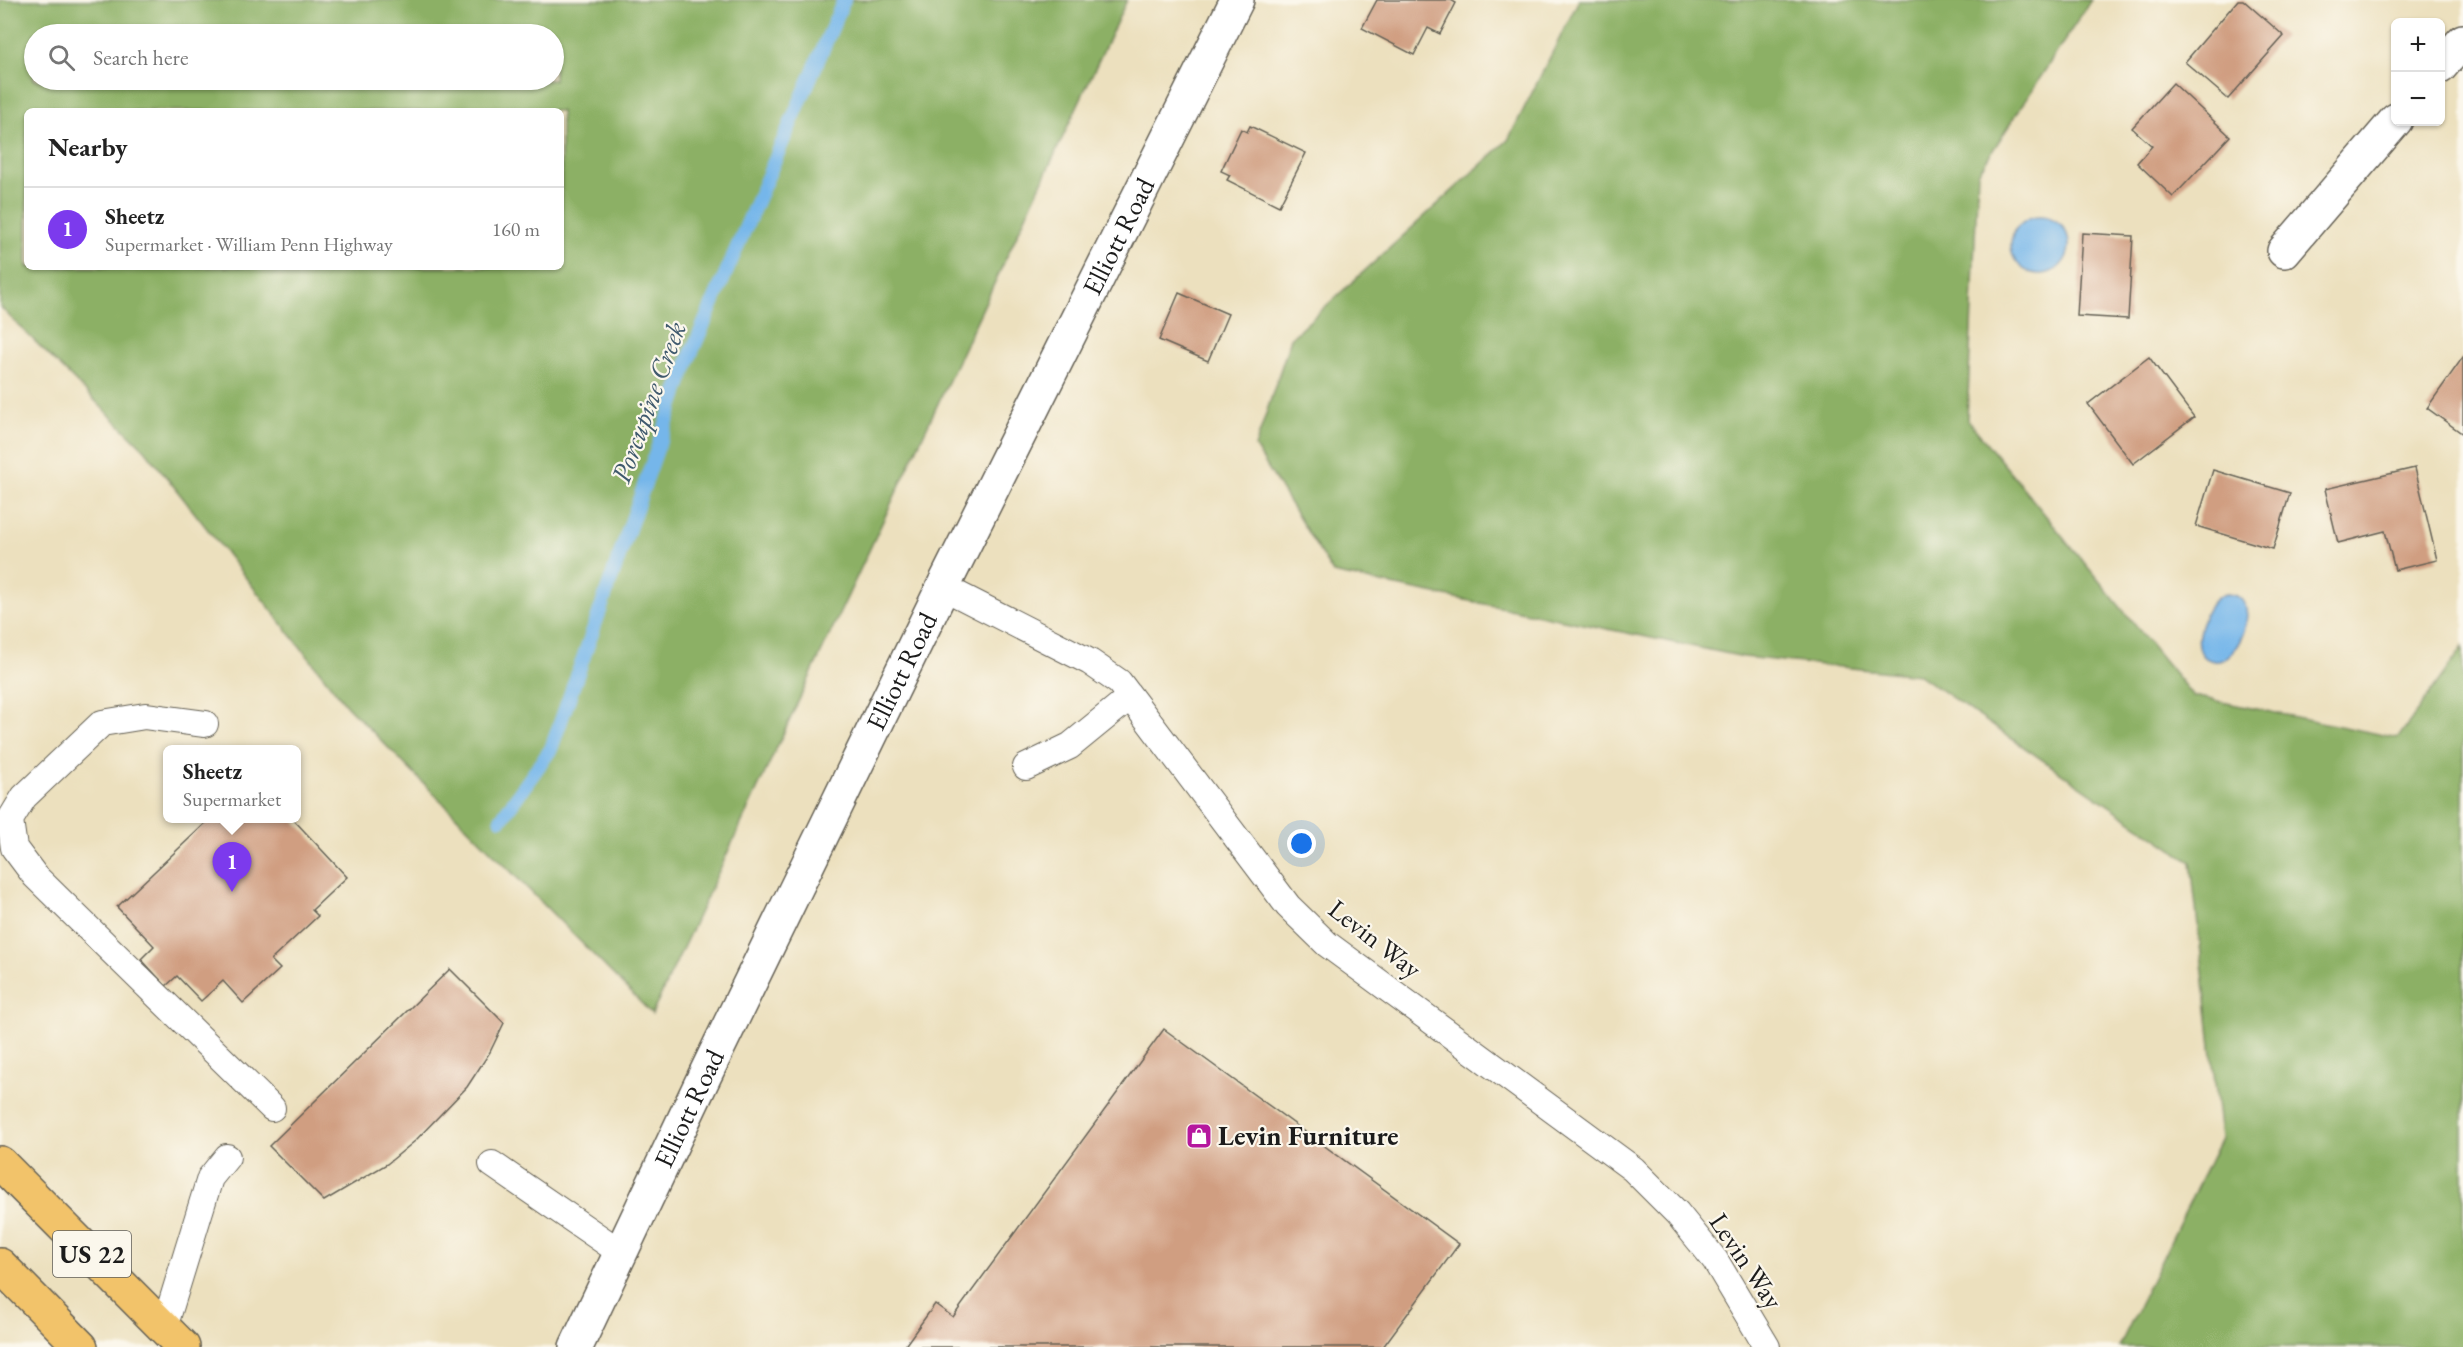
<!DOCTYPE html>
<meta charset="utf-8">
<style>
:root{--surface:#fff;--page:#f6f6f6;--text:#222;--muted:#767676;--line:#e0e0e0;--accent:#7c3aed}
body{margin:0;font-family:"EB Garamond",serif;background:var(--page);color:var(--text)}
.controls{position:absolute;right:18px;top:18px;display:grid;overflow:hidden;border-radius:9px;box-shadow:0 2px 4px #0004}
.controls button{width:54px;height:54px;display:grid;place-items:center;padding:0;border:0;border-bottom:2px solid var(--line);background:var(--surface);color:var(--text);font:30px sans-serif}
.you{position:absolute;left:1302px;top:844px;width:21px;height:21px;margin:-15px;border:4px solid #fff;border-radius:50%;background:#1a73e8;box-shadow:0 0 0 9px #1a73e833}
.badge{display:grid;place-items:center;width:39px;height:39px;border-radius:50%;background:var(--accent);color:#fff;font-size:20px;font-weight:700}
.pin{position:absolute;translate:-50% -50px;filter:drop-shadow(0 2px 3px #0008)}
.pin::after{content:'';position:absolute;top:32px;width:21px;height:18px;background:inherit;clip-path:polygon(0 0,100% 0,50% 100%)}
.popup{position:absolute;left:163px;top:745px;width:138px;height:78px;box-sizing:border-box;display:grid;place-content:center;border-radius:9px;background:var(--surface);filter:drop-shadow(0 2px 4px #0005);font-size:20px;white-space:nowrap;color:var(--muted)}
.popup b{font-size:22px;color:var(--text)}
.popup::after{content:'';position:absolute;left:50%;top:100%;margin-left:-12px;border:12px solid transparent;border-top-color:var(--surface)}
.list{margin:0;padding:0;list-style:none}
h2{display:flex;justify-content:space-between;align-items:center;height:78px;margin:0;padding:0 24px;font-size:26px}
h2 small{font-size:20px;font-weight:400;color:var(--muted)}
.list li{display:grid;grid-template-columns:39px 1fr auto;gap:18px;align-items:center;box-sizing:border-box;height:84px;padding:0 24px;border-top:2px solid var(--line)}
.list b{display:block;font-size:22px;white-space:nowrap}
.list p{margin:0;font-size:20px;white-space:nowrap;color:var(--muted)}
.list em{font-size:20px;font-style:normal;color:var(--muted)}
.icon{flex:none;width:33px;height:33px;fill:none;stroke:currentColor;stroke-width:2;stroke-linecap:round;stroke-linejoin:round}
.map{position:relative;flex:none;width:2463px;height:1347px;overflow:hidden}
.search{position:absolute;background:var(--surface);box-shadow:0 2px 4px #0004;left:24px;top:24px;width:540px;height:66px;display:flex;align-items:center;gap:15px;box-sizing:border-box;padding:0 21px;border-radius:33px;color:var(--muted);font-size:22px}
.panel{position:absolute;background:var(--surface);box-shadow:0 2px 4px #0004;left:24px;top:108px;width:540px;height:162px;border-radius:9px}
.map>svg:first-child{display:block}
</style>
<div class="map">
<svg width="2463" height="1347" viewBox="0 0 2463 1347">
<rect width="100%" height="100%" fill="#fbf7ec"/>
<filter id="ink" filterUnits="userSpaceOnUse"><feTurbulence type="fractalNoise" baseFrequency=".0167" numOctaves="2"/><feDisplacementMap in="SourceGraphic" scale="12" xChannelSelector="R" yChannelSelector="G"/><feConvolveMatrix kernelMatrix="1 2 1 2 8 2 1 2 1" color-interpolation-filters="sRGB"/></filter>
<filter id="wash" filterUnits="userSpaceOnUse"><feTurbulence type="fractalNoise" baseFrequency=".008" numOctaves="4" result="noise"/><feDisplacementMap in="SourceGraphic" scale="24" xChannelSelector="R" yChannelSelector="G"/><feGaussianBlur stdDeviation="1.35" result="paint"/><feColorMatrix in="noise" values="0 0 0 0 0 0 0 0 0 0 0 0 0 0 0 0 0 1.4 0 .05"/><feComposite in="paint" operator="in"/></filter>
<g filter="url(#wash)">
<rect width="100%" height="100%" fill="#ece0be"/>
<!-- forest -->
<path fill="#8cb065" stroke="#546640" stroke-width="1.5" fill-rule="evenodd" d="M 0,0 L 1127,0 L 652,1014 L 347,706 L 145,450 L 0,307 ZM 34,34 L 554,34 L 554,80 L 34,80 ZM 27,111 L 561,111 L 561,267 L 27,267 Z
M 1579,0 L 2091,0 L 1978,173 L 1967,419 L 2193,696 L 2398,738 L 2463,647 L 2463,1347 L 2119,1347 L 2221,1138 L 2191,862 L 1919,675 L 1744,657 L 1333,573 L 1255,447 L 1291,338 L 1508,140 Z"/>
<!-- water -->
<path fill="#75b6ea" stroke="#486983" stroke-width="1.5" d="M2011 245a29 29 0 1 1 58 0a29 29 0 1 1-58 0Z
M 2225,594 C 2268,594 2238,665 2214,661 C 2187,657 2201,615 2213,602 C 2216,598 2220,596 2225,594 Z"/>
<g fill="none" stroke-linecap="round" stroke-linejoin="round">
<!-- stream -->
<path stroke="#75b6ea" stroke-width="14" d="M 501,819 L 551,749 L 690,356 L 844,0"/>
</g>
<g id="blocks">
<!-- building -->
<path fill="#d09e81" d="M 1377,0 L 1451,0 L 1456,3 L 1440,34 L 1428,28 L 1414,55 L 1362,28 Z
M 2238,0 L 2243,0 L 2284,36 L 2228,99 L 2185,62 Z
M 2173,83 L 2230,136 L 2173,197 L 2137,163 L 2152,146 L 2132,128 Z
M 1250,126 L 1306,153 L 1279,206 L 1227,180 L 1230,175 L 1221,171 L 1241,129 L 1247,132 Z
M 2082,233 L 2133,236 L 2128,319 L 2077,316 Z
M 1179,293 L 1228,314 L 1208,361 L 1159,340 Z
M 2149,357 L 2194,417 L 2133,464 L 2088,404 Z
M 2463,357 L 2463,434 L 2427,408 Z
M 2415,468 L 2437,560 L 2395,570 L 2385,531 L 2338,543 L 2325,489 Z
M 2213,470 L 2290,493 L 2273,549 L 2196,526 Z
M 211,818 L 292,818 L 347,877 L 312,910 L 318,916 L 271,960 L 280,969 L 243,1003 L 223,981 L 201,1001 L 177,976 L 166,986 L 141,959 L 154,946 L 117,907 Z
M 450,969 L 504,1023 L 490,1052 L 467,1087 L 415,1141 L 387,1164 L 324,1201 L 269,1146 Z
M 1164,1029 L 1459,1244 L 1383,1347 L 904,1347 L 935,1304 L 953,1317 Z"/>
</g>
</g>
<g filter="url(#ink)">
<use href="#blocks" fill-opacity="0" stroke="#656155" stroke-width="1.5"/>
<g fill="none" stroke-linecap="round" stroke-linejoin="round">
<!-- service casing -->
<g stroke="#656155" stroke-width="28">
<path id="service" d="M 943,587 L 1090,662 L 1119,682 L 1288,906 L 1327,944 L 1633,1169 L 1677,1213 L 1715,1260 L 1767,1347
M 205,724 L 145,716 L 102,723 L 24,797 L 10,820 L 14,848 L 35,876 L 272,1108
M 1026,767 L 1070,746 L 1130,697
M 492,1164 L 620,1252
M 164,1328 L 210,1178 L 227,1157"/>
</g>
<!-- minor casing -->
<g stroke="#656155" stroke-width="36">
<path id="minor" d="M 2440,67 L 2463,41
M 2284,251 L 2396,120"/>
</g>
<!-- tertiary casing -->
<g stroke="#656155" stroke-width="36">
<g id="tertiary">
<path id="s1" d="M 576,1347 L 705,1075 L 943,587 L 1237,0"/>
</g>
</g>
<!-- trunk casing -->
<g stroke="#656155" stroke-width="36">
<path id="trunk" d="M 0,1163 L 183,1347
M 0,1265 L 81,1347"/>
</g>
<!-- service -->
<use href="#service" stroke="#fff" stroke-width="26"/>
<!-- minor -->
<use href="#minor" stroke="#fff" stroke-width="33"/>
<!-- tertiary -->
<use href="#tertiary" stroke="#fff" stroke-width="33"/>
<!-- trunk -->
<use href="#trunk" stroke="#f2c36a" stroke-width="33"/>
</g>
</g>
<!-- icons -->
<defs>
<g id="shop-square" transform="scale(1.35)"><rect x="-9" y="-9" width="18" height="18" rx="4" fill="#b5179e" stroke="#fbf7ec"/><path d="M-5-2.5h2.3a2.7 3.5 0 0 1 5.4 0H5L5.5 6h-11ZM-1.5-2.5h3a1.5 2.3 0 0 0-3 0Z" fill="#fff"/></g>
</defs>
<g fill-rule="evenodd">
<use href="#shop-square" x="1199" y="1136"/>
</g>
<g text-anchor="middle" stroke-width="4.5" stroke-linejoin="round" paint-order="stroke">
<!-- shield labels -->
<rect fill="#fbf7ec" stroke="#5f5e5a" stroke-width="1.5" x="53" y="1231" width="78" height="46" rx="4.5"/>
<g font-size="26" font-weight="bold" fill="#1c1c1c">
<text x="92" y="1263">US 22</text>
</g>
<!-- street labels -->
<g font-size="27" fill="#1c1c1c" stroke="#fbf7ec">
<text dy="9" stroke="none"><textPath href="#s1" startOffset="1236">Elliott Road</textPath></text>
<text dy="9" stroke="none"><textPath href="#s1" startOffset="750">Elliott Road</textPath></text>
<text transform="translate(1375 939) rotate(38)" y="9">Levin Way</text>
<text dy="9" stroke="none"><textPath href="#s1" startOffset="264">Elliott Road</textPath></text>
<text transform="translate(1746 1261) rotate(56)" y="9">Levin Way</text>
</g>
<!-- poi labels -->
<g font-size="27" font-weight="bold" fill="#1c1c1c" stroke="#fbf7ec" text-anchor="start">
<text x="1218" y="1145">Levin Furniture</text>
</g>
<!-- water labels -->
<g font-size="28" font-style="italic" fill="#405a6e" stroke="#fbf7ec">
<text transform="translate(648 402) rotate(-70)" y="10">Porcupine Creek</text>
</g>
</g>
</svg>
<div class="controls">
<button>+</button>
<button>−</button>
</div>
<div class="you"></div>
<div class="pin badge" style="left:232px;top:892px">1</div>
<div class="popup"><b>Sheetz</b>Supermarket</div>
<div class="search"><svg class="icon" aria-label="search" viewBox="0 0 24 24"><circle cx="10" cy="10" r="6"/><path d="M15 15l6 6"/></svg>Search here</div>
<section class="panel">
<h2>Nearby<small></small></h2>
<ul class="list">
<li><span class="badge">1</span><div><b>Sheetz</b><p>Supermarket · William Penn Highway</p></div><em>160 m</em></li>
</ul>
</section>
</div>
